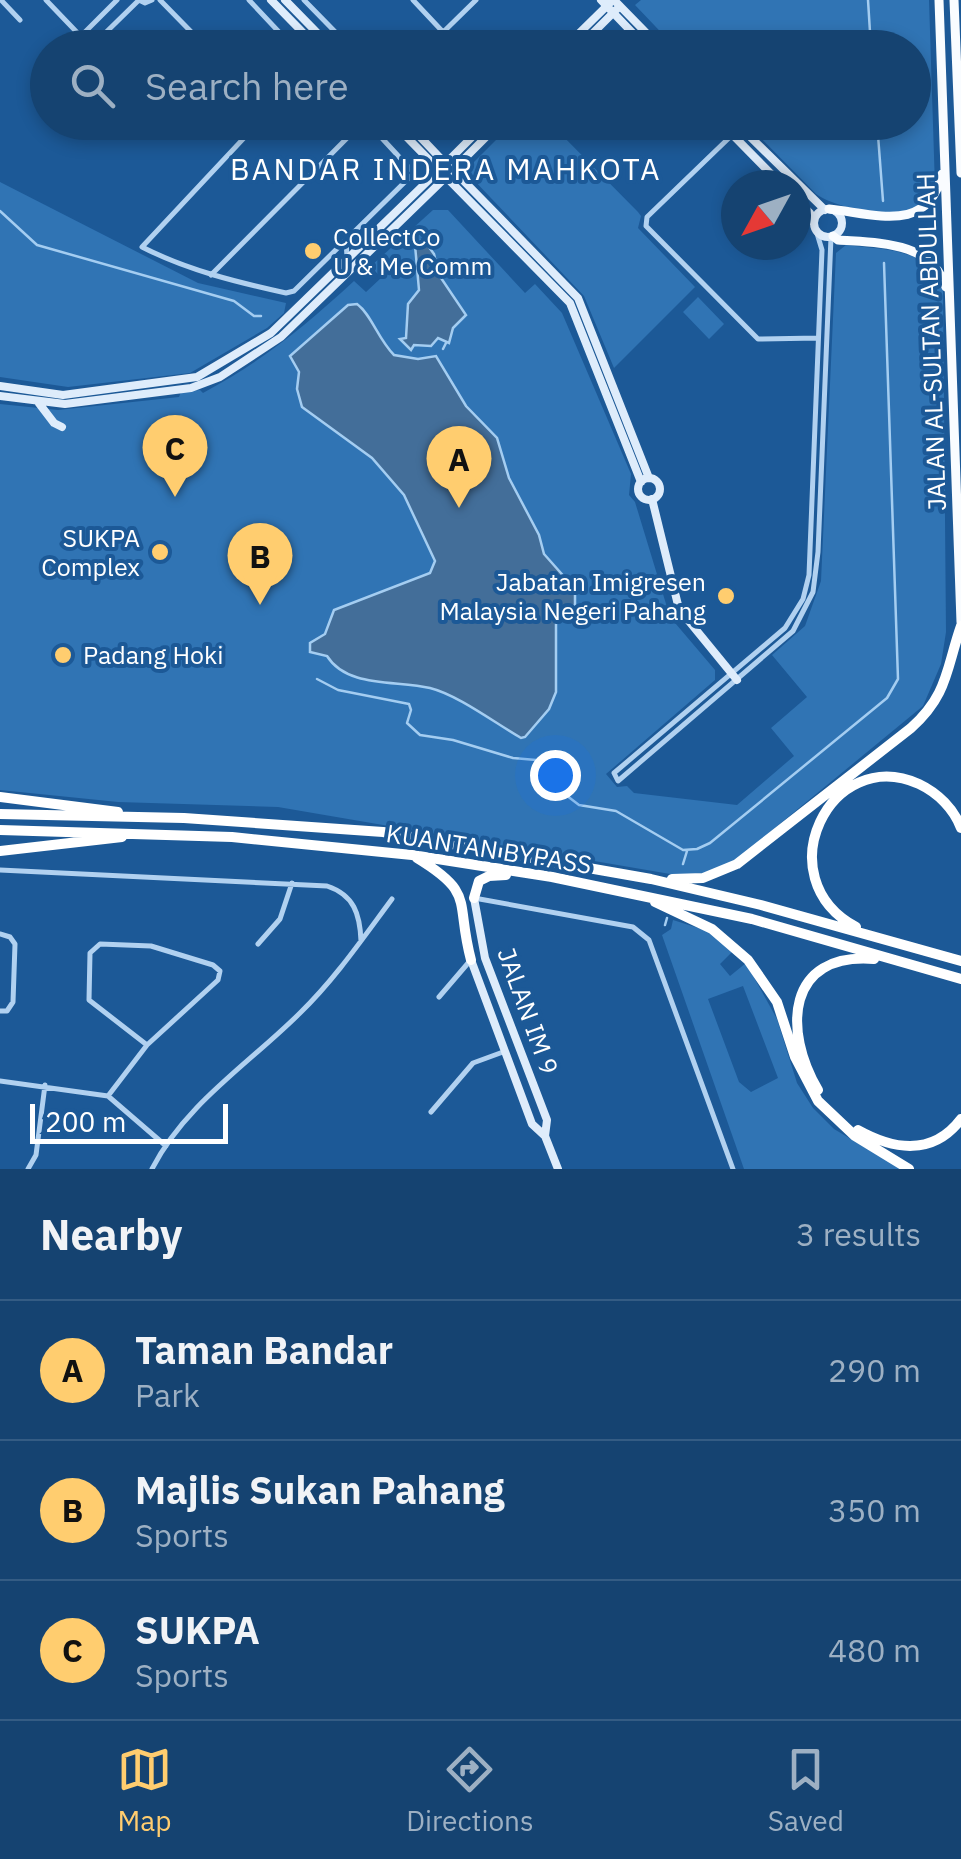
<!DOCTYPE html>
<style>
:root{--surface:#154371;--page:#1e4a76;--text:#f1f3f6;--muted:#9db0c3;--line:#345c84;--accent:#ffcd6f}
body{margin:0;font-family:"IBM Plex Sans",sans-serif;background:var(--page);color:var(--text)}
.compass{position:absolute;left:721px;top:170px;width:90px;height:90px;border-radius:50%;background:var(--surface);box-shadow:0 5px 15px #0003;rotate:230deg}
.scale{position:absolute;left:30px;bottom:25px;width:198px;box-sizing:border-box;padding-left:10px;border:5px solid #fff;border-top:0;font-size:28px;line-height:35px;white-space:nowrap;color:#fff;-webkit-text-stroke:8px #1c5997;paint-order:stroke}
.you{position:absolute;left:555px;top:775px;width:35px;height:35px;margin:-25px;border:8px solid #fff;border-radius:50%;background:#1a73e8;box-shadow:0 0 0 15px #1a73e833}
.badge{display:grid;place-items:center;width:65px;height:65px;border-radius:50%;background:var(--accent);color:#111;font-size:32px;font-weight:700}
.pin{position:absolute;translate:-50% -82px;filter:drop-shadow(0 2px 5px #0008)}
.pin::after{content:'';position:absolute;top:52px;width:35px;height:30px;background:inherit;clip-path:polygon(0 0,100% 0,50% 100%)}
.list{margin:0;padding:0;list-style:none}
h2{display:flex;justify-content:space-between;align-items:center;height:130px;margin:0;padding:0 40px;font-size:42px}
h2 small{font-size:32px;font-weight:400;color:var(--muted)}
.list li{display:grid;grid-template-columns:65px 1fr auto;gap:30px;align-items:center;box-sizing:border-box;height:140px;padding:0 40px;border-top:2px solid var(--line)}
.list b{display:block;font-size:38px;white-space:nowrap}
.list p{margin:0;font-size:32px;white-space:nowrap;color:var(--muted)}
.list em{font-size:32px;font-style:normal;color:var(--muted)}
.icon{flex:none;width:55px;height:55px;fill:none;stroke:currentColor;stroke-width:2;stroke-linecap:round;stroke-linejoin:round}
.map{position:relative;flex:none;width:961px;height:1169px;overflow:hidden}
.search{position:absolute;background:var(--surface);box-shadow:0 5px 15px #0003;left:30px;right:30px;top:30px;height:110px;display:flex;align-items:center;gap:25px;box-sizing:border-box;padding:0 35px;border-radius:55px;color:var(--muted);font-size:38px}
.sheet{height:550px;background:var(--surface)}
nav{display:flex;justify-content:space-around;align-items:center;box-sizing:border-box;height:140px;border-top:2px solid var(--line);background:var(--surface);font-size:28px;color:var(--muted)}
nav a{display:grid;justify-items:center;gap:5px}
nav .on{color:var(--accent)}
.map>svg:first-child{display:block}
</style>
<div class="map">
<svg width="961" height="1169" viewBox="0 0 961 1169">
<rect width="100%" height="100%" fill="#1c5997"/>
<!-- green -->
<path fill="#3074b4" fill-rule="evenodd" d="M 641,0 L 929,0 L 935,187 C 927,197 919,211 904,213 C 883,216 833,207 816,194 L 746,123 L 914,122 L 914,48 L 683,48 L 679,44 L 675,47 L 635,5 Z
M 513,123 L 550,123 L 638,212 L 641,216 L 638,228 L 695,287 L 614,368 L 584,296 L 470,176 L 470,166 Z
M 0,182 L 198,283 L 286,303 L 284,313 L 267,328 L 190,373 L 68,387 L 0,377 Z
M 433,210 L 448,210 L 525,293 L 535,284 L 562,313 L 631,474 L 629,495 L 635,502 L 670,617 L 715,670 L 715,680 L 606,774 L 617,787 L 627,786 L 634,793 L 737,805 L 794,756 L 771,728 L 807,697 L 772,655 L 805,626 L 821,581 L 836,253 L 846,245 C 883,250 930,247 943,290 L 946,632 L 941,664 L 923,706 L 736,860 L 705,873 L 676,875 L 278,807 L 118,802 L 0,790 L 0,404 L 58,410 L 179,397 L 181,392 L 200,390 L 203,393 C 264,360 304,327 354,281 L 366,292 L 381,278 L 371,266 Z
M 698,297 L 724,324 L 709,339 L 683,312 Z
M 673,920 L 711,932 L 734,950 L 720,964 L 730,976 L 746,963 L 777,1019 L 797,1083 L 813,1108 L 834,1129 L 901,1169 L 744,1169 L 662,935 L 671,929 ZM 743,986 L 778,1078 L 751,1092 L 739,1082 L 708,999 Z"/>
<!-- water -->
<path fill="#436e99" stroke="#a4cdf1" stroke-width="2.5" d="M 423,239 L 434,254 L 439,275 L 466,315 L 453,328 L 449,343 L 438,338 L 431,346 L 414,345 L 411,350 L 400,339 L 406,338 L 408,304 L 419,290 L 415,245 Z
M 357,304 C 371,314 378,339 394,355 L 418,359 L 436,356 L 466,406 L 497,438 L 509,478 L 539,535 L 544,554 L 575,589 L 575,605 L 556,620 L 556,692 L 549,709 L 525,737 L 521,738 C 495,723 458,695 430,688 C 396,680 347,688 327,656 L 310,652 L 310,643 L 325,634 L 334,610 L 430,573 L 435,561 L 404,495 L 372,458 L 302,407 L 297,389 L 299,372 L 290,356 L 348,305 Z"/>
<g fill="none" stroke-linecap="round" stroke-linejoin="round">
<!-- stream -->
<path stroke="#a4cdf1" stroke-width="2.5" d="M 868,0 L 871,48
M 877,122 L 883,201
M 0,211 L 37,245 L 234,301 L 254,316 L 261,316
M 443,349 L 446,343
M 317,679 L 338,690 L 409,704 L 411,710 L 407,723 L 420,735 L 453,740 L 513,758 L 536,760 L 545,767 L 562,792 L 579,805 L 616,811 L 683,850 L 697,849 L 710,843 L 887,698 L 898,679 L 884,263
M 683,864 L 687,851
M 665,925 L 667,918"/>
<!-- street -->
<path stroke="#b1d1f0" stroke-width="5" d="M 1,0 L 20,20
M 46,0 L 91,47 L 139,0
M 139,0 L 145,3 L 152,0
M 160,0 L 207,48
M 249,0 L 294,48
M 304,0 L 351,48
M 413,0 L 443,32
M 81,36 L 117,0
M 427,48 L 476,0
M 259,122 L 142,247 C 187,270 236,282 286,293 L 294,291 L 414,173 L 367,122
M 732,135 L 647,217 L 646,226 L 758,339 L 818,338
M 816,230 L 822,250 L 809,575 L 803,599 L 785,628 L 614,773 L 618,781 L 793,631 L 813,592 L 818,552 L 831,237
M 347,257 L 346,240 L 368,239
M 211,275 L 363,122
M 0,870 L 327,886 C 354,895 360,914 361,941
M 474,898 L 633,927 L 649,940 L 733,1169
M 0,934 L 10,937 L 15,944 L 13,1002 L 7,1011 L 0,1011
M 258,944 L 280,919 L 292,883
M 439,997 L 469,962
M 0,1081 L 108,1096 L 166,1146
M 108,1096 L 147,1045 L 218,980 L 220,971 L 213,965 L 151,946 L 100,944 L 90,953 L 89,1000 L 147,1045
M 431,1112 L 473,1063 L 503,1052
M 28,1169 L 36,1155 L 45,1085
M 152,1169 C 185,1104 250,1063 300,1013 C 335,979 363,938 392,899"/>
<!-- secondary -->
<path stroke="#deecfb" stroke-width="8" d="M 271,0 L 318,48
M 285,0 L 332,48
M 601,0 L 647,48
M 614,0 L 661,48
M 564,48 L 613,0
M 578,48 L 617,9
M 392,122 L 437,168
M 406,122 L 443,161
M 720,122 L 782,185
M 735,122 L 825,210
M437 170a9 9 0 1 1 18 0a9 9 0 1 1-18 0Z
M 448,161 L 487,122
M 455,168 L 501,122
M 455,172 L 578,298 L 649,478
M 448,179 L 570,303 L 641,482
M 796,199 L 810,213 L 813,222
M814 223a14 14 0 1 1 28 0a14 14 0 1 1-28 0Z
M 0,386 L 63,395 L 197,377 L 271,333 L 437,172
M 0,396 L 65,404 L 191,388 L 220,377 L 281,337 L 444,179
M 38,402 L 54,423 L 62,427
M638 489a11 11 0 1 1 22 0a11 11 0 1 1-22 0Z
M 652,499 L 679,609 L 737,680
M 474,898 L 485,958 L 547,1120 L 545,1136
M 471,960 L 532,1124 L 545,1136 L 558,1169"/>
<!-- primary -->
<path stroke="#f9fcff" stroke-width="9" d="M 939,0 L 961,622
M 954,0 L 961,173
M 829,209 C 876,214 928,234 942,174
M 833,236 L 838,240 C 878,243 931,241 946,287"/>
<!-- highway -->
<path stroke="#fff" stroke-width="10" d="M 0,797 L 118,812
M 0,814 L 184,818 L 383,832 L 651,879 L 761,905 L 961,961
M 0,830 L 232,837 L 412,855 L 552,877 L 752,919 L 961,979
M 0,851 L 122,837
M 417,858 C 476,894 455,900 471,960
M 672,879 L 703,878 L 737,864 L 911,728 C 948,695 946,669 961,626
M 474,898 L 479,881 L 489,876 L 506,875
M 655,902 L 712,929 L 748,960 L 777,1002 L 795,1057 L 818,1101 L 855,1136 L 909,1169
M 856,927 C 765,878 830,744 919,784 C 938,793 954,809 961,828
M 818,1090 C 783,1031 786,952 874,959
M 858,1130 C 894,1150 933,1156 961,1119"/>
</g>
<!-- markers -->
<g fill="#ffcd6f" stroke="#1c5997" stroke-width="4">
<circle cx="313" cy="251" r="10"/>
<circle cx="160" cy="552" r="10"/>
<circle cx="726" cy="596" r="10"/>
<circle cx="63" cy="655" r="10"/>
</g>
<g text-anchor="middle" stroke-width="8" stroke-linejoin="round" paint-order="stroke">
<!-- poi labels -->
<g font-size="25" fill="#fff" stroke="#1c5997" text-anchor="start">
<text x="333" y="246">CollectCo<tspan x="333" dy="29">U &amp; Me Comm</tspan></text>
<text x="140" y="547" text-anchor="end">SUKPA<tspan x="140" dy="29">Complex</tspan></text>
<text x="706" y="591" text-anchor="end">Jabatan Imigresen<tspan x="706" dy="29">Malaysia Negeri Pahang</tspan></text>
<text x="83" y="664">Padang Hoki</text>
</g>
<!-- street labels -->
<g font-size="25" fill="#fff" stroke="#1c5997">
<text transform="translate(931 342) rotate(-92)" y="9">JALAN AL-SULTAN ABDULLAH</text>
<text transform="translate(489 849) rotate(9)" y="9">KUANTAN BYPASS</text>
<text transform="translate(528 1011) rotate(70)" y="9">JALAN IM 9</text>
</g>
<!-- quarter labels -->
<g font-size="30" letter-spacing="2.5" fill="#fff" stroke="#1c5997">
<text x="446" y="180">BANDAR INDERA MAHKOTA</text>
</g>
</g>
</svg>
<svg class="compass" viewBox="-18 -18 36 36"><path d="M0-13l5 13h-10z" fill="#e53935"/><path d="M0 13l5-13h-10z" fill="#9db0c3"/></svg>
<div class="scale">200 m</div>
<div class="you"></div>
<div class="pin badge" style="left:459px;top:508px">A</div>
<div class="pin badge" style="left:260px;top:605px">B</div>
<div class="pin badge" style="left:175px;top:497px">C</div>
<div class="search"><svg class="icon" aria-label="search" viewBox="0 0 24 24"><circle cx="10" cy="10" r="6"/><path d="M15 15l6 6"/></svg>Search here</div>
</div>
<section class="sheet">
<h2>Nearby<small>3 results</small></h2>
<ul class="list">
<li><span class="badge">A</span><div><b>Taman Bandar</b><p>Park</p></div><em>290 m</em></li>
<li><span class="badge">B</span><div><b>Majlis Sukan Pahang</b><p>Sports</p></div><em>350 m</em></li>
<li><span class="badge">C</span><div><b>SUKPA</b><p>Sports</p></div><em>480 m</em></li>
</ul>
</section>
<nav>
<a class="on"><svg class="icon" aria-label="map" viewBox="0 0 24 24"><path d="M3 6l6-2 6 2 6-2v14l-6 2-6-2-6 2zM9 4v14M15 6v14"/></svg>Map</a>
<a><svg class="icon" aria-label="directions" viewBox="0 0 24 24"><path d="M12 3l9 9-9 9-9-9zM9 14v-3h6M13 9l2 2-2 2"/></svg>Directions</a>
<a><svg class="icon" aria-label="saved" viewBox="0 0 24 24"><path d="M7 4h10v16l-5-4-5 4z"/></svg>Saved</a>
</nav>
